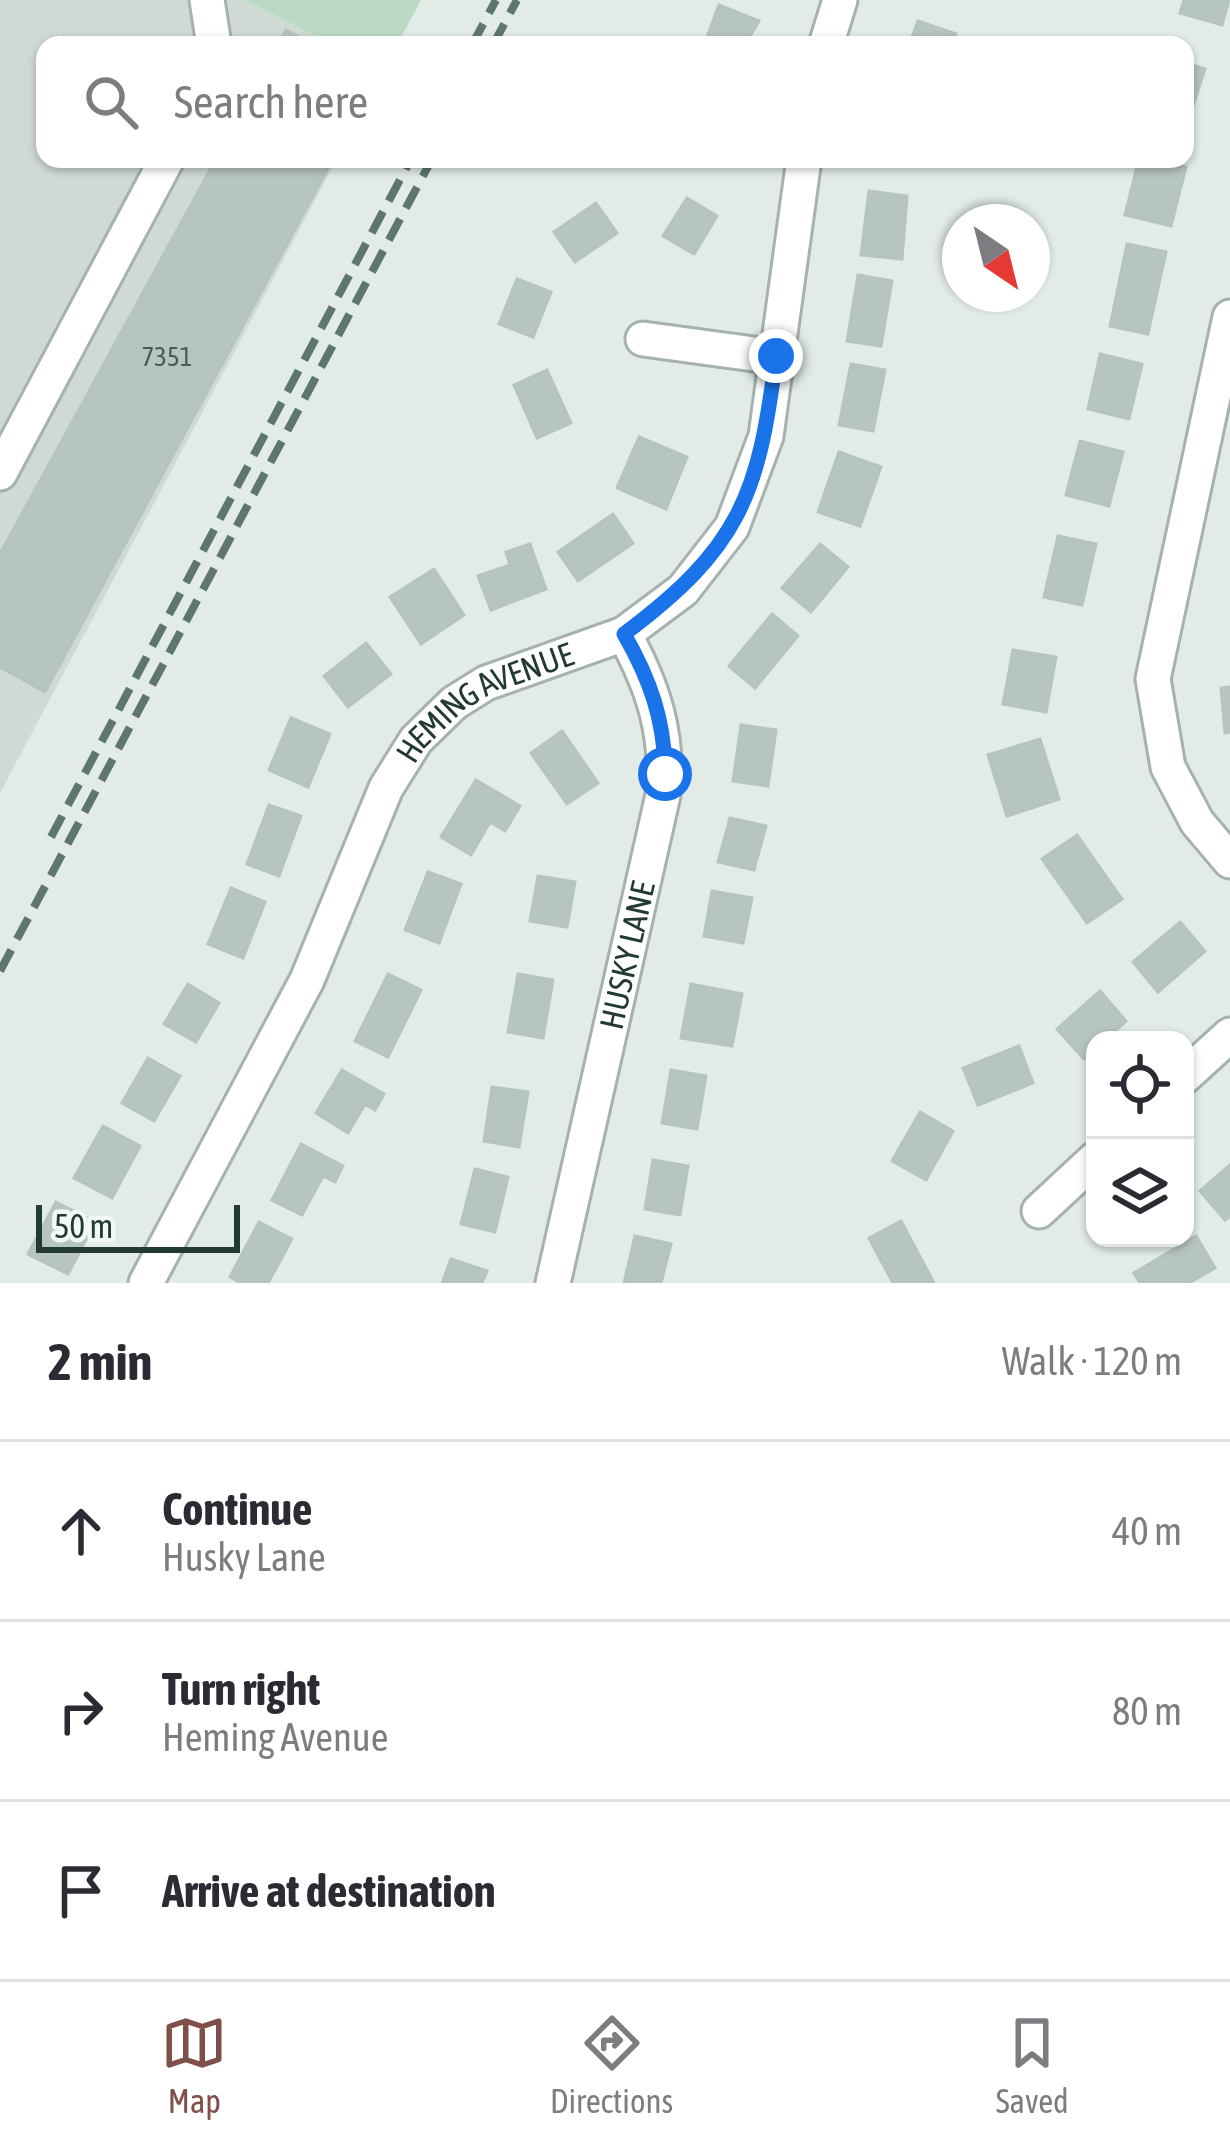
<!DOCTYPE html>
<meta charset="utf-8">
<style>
:root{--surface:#fff;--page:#f2f2f3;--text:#2b2b33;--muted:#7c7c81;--line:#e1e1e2;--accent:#7f4f49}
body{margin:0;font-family:"Asap Condensed",sans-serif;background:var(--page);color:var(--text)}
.controls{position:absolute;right:36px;bottom:36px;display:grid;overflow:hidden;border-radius:24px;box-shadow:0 3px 9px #0004}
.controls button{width:108px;height:108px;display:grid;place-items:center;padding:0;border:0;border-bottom:3px solid var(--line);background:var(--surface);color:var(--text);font:60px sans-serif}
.compass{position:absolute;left:942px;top:204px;width:108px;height:108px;border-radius:50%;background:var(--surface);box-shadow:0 3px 9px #0004;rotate:145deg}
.scale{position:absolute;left:36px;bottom:30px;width:204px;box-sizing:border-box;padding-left:12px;border:6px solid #233a33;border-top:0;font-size:33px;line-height:42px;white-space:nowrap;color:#233a33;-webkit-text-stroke:9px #f2f8f4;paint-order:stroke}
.stop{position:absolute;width:36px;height:36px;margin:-27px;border:9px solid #1a73e8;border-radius:50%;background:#fff}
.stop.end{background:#1a73e8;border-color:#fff;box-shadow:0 3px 12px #0008}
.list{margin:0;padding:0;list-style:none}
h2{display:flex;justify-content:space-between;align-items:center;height:156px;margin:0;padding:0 48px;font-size:51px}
h2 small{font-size:39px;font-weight:400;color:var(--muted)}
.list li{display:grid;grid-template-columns:78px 1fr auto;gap:36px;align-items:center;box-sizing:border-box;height:180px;padding:0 48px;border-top:3px solid var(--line)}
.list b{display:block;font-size:45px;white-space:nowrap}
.list p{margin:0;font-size:39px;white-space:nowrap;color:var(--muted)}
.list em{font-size:39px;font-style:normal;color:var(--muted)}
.icon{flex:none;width:66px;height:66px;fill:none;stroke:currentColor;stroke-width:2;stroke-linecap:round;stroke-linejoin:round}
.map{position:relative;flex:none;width:1230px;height:1283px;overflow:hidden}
.search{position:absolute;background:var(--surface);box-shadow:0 3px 9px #0004;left:36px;right:36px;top:36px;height:132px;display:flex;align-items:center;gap:30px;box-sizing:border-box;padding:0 42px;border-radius:24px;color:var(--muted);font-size:45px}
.sheet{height:696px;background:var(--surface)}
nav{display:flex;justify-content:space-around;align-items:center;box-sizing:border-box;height:168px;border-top:3px solid var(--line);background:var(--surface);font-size:33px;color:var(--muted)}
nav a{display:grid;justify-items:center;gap:6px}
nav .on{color:var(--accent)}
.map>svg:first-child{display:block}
</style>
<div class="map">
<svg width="1230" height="1283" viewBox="0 0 1230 1283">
<rect width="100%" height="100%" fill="#e2ebe6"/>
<!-- built -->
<path fill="#d0dad5" d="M 0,0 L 245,0 L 334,45 L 45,45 L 45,159 L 337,159 L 0,793 Z"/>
<!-- green -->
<path fill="#bcdac3" d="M 245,0 L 421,0 L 397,45 L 334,45 Z"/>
<!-- building -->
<path fill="#b7c5bf" stroke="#b5c4bd" stroke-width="3" d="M 1184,0 L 1229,0 L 1222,25 L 1180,13 Z
M 719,5 L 759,21 L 745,45 L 704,45 Z
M 918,21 L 956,34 L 952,45 L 909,45 Z
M 286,30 L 314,45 L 278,45 Z
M 1185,63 L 1205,69 L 1187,124 L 1185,123 Z
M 216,159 L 333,159 L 45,692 L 0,667 L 0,554 Z
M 1139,159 L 1186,167 L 1171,226 L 1125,215 Z
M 869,191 L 907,196 L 902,259 L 861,255 Z
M 687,198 L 717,216 L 694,254 L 663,236 Z
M 596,203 L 617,233 L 575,262 L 554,232 Z
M 1127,244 L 1166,252 L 1148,334 L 1110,326 Z
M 858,275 L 892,281 L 881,346 L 847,341 Z
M 517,279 L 551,292 L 533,337 L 499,324 Z
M 1100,354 L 1142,364 L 1129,419 L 1088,409 Z
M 851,364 L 885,370 L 873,431 L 839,425 Z
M 547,370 L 571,423 L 537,438 L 514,385 Z
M 639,437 L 687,457 L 666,509 L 617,488 Z
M 1080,441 L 1123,452 L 1109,506 L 1066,495 Z
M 839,452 L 881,467 L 860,526 L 818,512 Z
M 613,514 L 633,543 L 578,581 L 558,552 Z
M 1058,536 L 1096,544 L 1082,605 L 1044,597 Z
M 530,544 L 546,589 L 491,610 L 478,576 L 510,565 L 506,552 Z
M 820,544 L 848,567 L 811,612 L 782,588 Z
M 434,569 L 464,615 L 421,644 L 390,597 Z
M 772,614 L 798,636 L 755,688 L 729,666 Z
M 366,643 L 391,674 L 348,707 L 324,676 Z
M 1013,650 L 1056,657 L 1046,712 L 1003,704 Z
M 1230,687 L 1230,732 L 1225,733 L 1221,688 Z
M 291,718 L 330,734 L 308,787 L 269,770 Z
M 741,725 L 776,730 L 768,786 L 733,781 Z
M 562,731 L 598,783 L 567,804 L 531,753 Z
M 1040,739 L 1059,799 L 1007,816 L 988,755 Z
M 476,780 L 520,806 L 505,831 L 490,822 L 471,855 L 441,837 Z
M 269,805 L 301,816 L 279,876 L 247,864 Z
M 730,818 L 766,826 L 754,870 L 718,862 Z
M 1077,835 L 1122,899 L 1087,923 L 1042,859 Z
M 428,872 L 461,884 L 439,943 L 405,930 Z
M 538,876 L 575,882 L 567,927 L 530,921 Z
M 231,888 L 265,902 L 243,958 L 208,944 Z
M 712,891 L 752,898 L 743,943 L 704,936 Z
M 1180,922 L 1205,951 L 1158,992 L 1133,962 Z
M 388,974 L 421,990 L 388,1057 L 355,1041 Z
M 518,974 L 553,980 L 543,1038 L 508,1032 Z
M 188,984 L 219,1003 L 196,1042 L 164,1024 Z
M 691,984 L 742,994 L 732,1046 L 681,1038 Z
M 1100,991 L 1126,1021 L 1105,1040 L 1095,1040 L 1095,1049 L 1084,1059 L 1057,1029 Z
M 1019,1046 L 1033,1083 L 978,1105 L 963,1068 Z
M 148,1058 L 180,1076 L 154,1121 L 122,1103 Z
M 342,1070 L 384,1094 L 375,1110 L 365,1104 L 348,1133 L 316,1113 Z
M 671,1070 L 706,1076 L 697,1129 L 662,1123 Z
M 492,1087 L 528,1092 L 519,1147 L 484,1141 Z
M 920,1112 L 953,1131 L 926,1180 L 892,1161 Z
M 103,1126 L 140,1146 L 112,1198 L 74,1178 Z
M 301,1144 L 343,1166 L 335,1182 L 323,1176 L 302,1215 L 272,1200 Z
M 653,1160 L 688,1166 L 680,1215 L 645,1209 Z
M 1230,1165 L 1230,1216 L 1225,1220 L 1200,1191 Z
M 475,1169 L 508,1177 L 495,1232 L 461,1224 Z
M 56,1202 L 95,1222 L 68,1274 L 28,1254 Z
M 901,1221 L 934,1283 L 893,1283 L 869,1238 Z
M 259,1222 L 292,1239 L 268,1283 L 241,1283 L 230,1277 Z
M 635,1236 L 671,1244 L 661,1283 L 624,1283 Z
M 1196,1236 L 1215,1268 L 1189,1283 L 1140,1283 L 1134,1273 Z
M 451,1259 L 487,1271 L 482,1283 L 442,1283 Z"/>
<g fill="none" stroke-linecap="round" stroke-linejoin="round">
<!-- minor casing -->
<g stroke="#a5b2ad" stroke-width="39">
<g id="minor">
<path d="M 207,0 L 214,45"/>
<path d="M 826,45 L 840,0"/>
<path d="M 1230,317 L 1153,679 L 1168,767 L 1197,822 L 1230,861"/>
<path d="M 643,339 L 776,357"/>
<path d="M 0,473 L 167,159"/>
<path d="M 1185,1076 L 1230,1035"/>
<path d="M 1039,1211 L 1095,1159"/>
<path id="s1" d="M 146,1283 L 307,980 L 386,788 L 416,740 L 454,703 L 486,683 L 624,634 L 683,590 L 732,527 L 766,436 L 804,159"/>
<path id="s2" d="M 553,1283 L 663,795 C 669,735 653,686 624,634"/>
</g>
</g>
<!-- minor -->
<use href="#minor" stroke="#fff" stroke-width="33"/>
<!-- rail -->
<path stroke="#5e766e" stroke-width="8" stroke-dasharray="24 12" stroke-linecap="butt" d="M 472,45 L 496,0
M 493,45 L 517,0
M 51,837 L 411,159
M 0,971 L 432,159"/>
</g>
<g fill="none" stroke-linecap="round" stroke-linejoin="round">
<!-- route -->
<path stroke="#1a73e8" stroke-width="15" d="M 665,774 C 665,721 650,679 624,634 C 739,548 759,496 776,356"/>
</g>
<g text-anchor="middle" stroke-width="9" stroke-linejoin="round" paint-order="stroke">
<!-- number labels -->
<g font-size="27" fill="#485d56">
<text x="167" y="366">7351</text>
</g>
<!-- street labels -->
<g font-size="33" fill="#233a33" stroke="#f2f8f4">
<text dy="12" stroke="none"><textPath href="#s1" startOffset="687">HEMING AVENUE</textPath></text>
<text dy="12" stroke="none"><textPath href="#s2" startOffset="336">HUSKY LANE</textPath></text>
</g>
</g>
</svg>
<div class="controls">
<button><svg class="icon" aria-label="locate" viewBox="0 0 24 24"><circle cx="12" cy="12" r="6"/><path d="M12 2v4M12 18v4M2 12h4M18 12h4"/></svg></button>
<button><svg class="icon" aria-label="layers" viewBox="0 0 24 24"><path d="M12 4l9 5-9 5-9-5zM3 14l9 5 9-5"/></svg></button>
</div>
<svg class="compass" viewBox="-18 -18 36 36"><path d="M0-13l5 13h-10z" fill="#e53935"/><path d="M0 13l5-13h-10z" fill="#7c7c81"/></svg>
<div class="scale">50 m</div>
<div class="stop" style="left:665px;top:774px"></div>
<div class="stop end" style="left:776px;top:356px"></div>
<div class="search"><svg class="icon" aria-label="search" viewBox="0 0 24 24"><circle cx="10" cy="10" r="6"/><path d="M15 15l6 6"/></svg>Search here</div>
</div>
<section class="sheet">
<h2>2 min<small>Walk · 120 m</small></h2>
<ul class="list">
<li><svg class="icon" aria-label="ahead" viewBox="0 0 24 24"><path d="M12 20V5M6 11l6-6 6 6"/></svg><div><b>Continue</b><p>Husky Lane</p></div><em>40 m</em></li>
<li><svg class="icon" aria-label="right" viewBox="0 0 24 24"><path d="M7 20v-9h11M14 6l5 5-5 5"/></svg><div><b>Turn right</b><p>Heming Avenue</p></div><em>80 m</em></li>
<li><svg class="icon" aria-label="arrive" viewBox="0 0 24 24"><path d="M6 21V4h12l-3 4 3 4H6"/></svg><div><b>Arrive at destination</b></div></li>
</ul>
</section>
<nav>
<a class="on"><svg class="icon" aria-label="map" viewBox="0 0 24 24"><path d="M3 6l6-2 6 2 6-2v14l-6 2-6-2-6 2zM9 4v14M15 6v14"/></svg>Map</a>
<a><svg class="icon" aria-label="directions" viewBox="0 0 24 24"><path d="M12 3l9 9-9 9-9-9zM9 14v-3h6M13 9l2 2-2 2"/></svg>Directions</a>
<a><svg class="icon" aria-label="saved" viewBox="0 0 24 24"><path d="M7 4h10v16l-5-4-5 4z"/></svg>Saved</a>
</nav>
